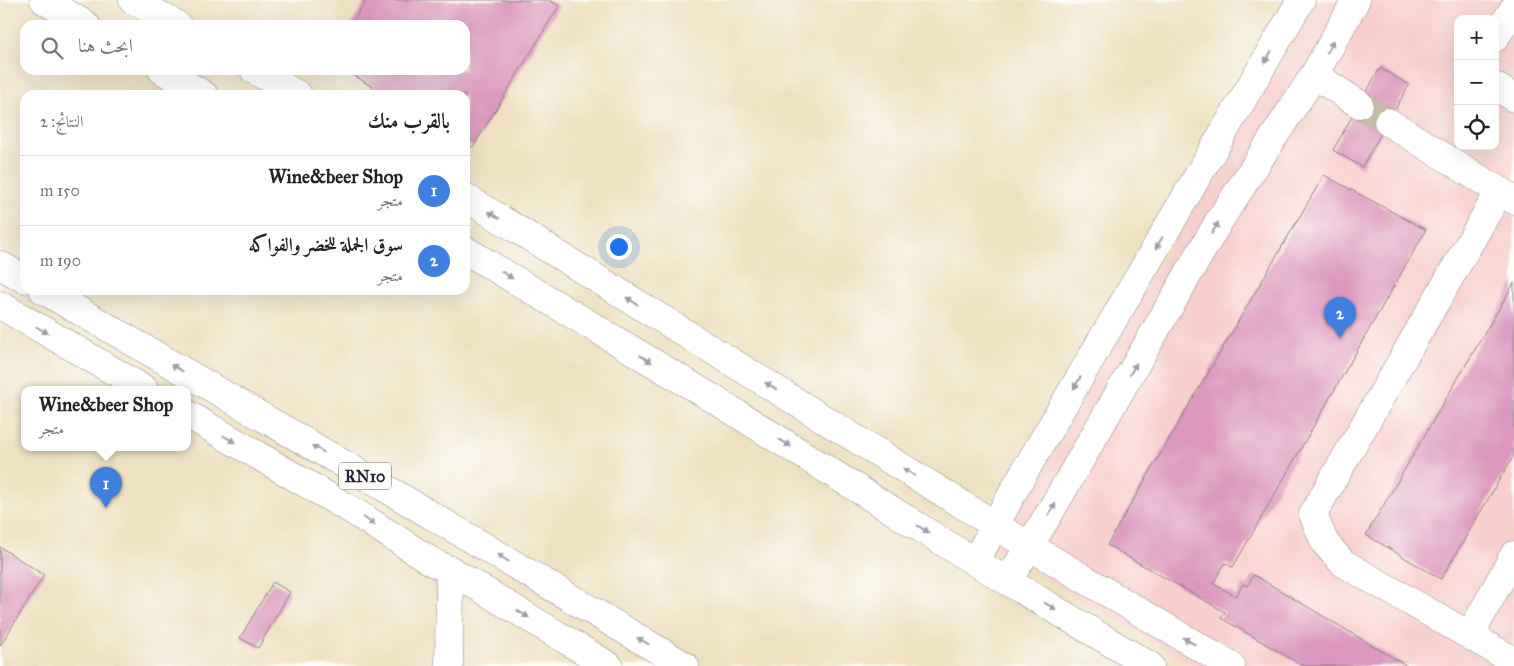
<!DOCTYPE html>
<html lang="ar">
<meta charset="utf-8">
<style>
:root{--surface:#fff;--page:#f2f2f2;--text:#222;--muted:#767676;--line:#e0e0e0;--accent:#ea580c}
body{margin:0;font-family:"IM FELL Great Primer",Amiri,serif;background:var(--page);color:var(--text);direction:rtl}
.controls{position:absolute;right:15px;top:15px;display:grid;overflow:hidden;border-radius:10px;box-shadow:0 5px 20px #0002}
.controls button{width:45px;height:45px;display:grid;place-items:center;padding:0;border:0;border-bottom:1px solid var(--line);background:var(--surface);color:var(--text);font:25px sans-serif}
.you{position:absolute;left:618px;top:246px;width:18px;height:18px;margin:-12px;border:4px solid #fff;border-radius:50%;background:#1a73e8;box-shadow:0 0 0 8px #1a73e833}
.badge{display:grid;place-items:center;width:32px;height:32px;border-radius:50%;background:var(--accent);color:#fff;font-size:16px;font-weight:700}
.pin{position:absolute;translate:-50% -41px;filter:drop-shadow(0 1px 2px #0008)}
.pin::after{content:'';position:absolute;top:26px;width:18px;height:15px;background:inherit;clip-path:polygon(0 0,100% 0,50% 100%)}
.popup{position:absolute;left:21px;top:386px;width:170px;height:65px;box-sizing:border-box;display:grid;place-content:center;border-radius:10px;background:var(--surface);filter:drop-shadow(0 1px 4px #0005);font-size:16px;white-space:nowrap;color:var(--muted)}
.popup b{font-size:19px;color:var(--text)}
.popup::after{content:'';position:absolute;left:50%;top:100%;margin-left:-10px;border:10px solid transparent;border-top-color:var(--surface)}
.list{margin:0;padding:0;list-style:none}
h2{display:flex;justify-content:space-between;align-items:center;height:65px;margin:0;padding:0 20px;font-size:21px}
h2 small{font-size:16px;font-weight:400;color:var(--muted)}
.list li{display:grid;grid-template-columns:32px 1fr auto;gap:15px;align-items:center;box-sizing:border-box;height:70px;padding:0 20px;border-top:1px solid var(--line)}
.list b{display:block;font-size:19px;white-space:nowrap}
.list p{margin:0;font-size:16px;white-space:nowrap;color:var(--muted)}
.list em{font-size:16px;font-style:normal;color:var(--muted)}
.icon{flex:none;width:28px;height:28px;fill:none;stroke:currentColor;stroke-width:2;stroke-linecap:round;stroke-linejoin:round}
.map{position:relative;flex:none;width:1514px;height:666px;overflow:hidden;direction:ltr}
.search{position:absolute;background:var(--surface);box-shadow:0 5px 20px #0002;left:20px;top:20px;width:450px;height:55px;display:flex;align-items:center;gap:12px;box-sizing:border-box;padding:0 18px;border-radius:15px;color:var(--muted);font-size:19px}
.panel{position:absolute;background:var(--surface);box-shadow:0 5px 20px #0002;left:20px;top:90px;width:450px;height:205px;border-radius:15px;direction:rtl}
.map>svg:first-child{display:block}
</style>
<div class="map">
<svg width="1514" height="666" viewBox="0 0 1514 666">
<rect width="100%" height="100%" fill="#fdfcf7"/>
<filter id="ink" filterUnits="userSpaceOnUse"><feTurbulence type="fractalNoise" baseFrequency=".02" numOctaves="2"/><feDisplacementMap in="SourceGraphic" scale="10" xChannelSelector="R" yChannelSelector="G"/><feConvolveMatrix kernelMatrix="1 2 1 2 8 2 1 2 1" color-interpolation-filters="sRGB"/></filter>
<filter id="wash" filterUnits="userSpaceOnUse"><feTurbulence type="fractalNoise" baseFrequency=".0096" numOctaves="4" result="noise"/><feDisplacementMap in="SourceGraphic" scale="20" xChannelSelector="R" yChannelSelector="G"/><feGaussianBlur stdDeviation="1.12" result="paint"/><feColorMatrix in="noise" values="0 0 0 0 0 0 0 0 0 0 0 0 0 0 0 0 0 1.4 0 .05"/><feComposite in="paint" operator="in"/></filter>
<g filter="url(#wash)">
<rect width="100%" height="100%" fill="#eee1c1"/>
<!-- built -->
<path fill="#f7d0ce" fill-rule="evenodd" d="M 1318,0 L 1514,0 L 1514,666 L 1193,666 L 990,545 ZM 1458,19 L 1495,19 L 1495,146 L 1458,146 Z"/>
<g id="blocks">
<!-- building -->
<path fill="#dc98be" d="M 366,0 L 549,0 L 559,6 L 473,147 L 465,143 L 465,95 L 386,95 L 345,70 L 465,70 L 465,25 L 351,25 Z
M 1380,68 L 1409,85 L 1362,167 L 1333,150 Z
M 1324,175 L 1426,230 L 1233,567 L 1225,563 L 1213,584 L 1236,596 L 1243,584 L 1247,586 L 1254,575 L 1407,666 L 1303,666 L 1221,618 L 1225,612 L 1107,545 Z
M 1514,283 L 1514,455 L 1441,579 L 1366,535 Z
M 0,547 L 44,575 L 0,646 Z
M 273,582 L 290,592 L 258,648 L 240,638 Z"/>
</g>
</g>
<g filter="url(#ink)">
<use href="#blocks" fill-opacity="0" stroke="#88827e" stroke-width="1"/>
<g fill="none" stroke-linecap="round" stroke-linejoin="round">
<!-- minor-tunnel -->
<path stroke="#c5bba6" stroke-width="28" stroke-dasharray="28 14" stroke-linecap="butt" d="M 1359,104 L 1388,122"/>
<!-- minor casing -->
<g stroke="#88827e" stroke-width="29">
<path id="minor" d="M 44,0 L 86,25
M 133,0 L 177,25
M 1495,38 L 1514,8
M 162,70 L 204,95
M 254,70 L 298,95
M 1314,75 L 1359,104
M 1495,86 L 1514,98
M 1388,122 L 1514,200
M 1499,192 L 1313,514 L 1325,543 L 1343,563 L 1514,661
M 465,197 L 1029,546 L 1231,666
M 465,250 L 712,398 L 975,562 L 1150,666
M 975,562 L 1019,481 L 1301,0
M 1008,581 L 1050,512 L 1219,221 L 1314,75 L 1356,0
M 1470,635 L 1514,555
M 449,666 L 450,570"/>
</g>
<!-- major casing -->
<g stroke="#88827e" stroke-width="29">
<path id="major" d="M 0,265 L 25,279
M 43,290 L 392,492 L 685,666
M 0,305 L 144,389
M 187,414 L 353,511 L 434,563 L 450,570 L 609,666"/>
</g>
<!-- minor -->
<use href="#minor" stroke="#fff" stroke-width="28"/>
<!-- major -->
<use href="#major" stroke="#fff" stroke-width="28"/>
</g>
<!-- one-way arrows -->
<defs><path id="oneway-solid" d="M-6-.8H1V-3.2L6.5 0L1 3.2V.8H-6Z" transform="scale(1.25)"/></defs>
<g fill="#9c9ca7">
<use href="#oneway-solid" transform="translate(1330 47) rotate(-61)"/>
<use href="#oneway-solid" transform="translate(1268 57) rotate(120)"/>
<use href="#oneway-solid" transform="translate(494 215) rotate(-148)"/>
<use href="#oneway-solid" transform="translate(1215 228) rotate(-60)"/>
<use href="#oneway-solid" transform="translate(1159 243) rotate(120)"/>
<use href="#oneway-solid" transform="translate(507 275) rotate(31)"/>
<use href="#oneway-solid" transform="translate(632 301) rotate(-148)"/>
<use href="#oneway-solid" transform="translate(42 330) rotate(30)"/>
<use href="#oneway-solid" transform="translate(646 359) rotate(31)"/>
<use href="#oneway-solid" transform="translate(177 368) rotate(-150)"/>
<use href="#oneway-solid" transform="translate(1133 369) rotate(-60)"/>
<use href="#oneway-solid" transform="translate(1077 383) rotate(120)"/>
<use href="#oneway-solid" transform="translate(771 386) rotate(-148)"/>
<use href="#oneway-solid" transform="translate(229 439) rotate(30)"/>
<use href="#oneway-solid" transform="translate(785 443) rotate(32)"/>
<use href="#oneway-solid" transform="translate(318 449) rotate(-150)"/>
<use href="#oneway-solid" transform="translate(909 472) rotate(-148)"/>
<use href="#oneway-solid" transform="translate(1052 509) rotate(-59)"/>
<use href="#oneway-solid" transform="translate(369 521) rotate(33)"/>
<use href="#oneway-solid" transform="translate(923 529) rotate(32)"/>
<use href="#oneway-solid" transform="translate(503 558) rotate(-149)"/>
<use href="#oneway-solid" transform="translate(1050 606) rotate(31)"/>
<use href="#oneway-solid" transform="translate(523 614) rotate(31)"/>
<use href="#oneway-solid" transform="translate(643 641) rotate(-150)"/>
<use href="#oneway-solid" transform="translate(1189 641) rotate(-149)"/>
</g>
</g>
<g text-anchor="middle" stroke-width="4" stroke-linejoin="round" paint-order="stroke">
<!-- shield labels -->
<rect fill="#fdfcf7" stroke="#646373" stroke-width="1" x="339" y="462.5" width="52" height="27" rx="4"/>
<g font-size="16" font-weight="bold" fill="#22223b">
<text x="365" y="482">RN10</text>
</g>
</g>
</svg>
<div class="controls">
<button>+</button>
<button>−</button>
<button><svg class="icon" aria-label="locate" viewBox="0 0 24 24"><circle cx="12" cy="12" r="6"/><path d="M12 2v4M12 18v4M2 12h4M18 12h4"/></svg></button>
</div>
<div class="you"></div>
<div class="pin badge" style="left:106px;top:508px;background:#3f7fe0">1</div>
<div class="popup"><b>Wine&amp;beer Shop</b>متجر</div>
<div class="pin badge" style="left:1340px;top:338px;background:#3f7fe0">2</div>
<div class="search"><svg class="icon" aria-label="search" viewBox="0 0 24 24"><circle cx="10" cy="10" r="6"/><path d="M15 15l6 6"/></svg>ابحث هنا</div>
<section class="panel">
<h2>بالقرب منك<small>النتائج: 2</small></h2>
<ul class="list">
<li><span class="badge" style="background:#3f7fe0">1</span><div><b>Wine&amp;beer Shop</b><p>متجر</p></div><em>150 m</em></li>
<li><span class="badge" style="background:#3f7fe0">2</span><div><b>سوق الجملة للخضر والفواكه</b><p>متجر</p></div><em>190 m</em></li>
</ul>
</section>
</div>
